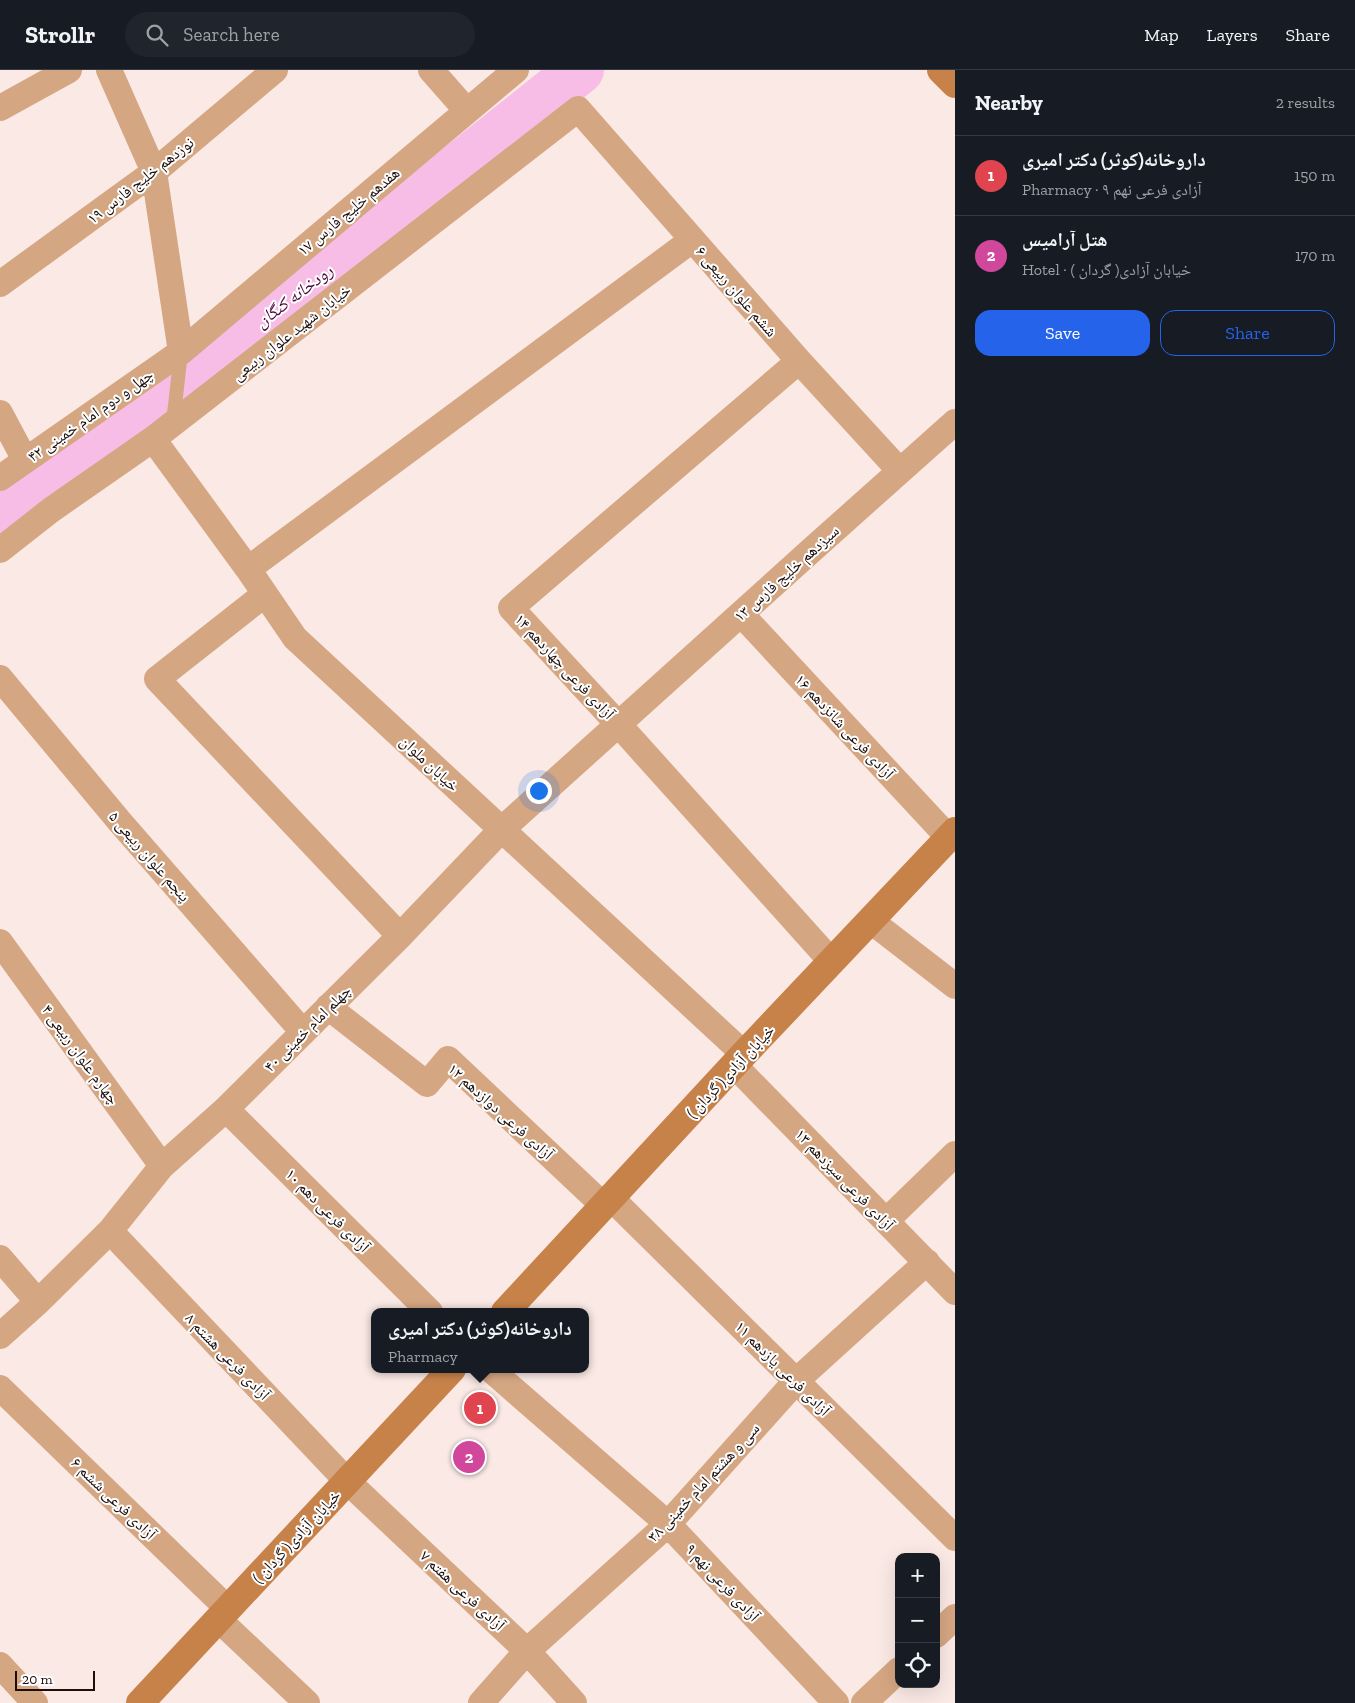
<!DOCTYPE html>
<meta charset="utf-8">
<style>
:root{--surface:#171b24;--page:#20242c;--text:#f1f3f6;--muted:#9ea1a6;--line:#363941;--accent:#2563eb}
body{margin:0;font-family:"Zilla Slab","Noto Naskh Arabic",serif;background:var(--page);color:var(--text)}
.controls{position:absolute;right:15px;bottom:15px;display:grid;overflow:hidden;border-radius:10px;box-shadow:0 5px 20px #0002}
.controls button{width:45px;height:45px;display:grid;place-items:center;padding:0;border:0;border-bottom:1px solid var(--line);background:var(--surface);color:var(--text);font:25px sans-serif}
.scale{position:absolute;left:15px;bottom:12px;width:80px;box-sizing:border-box;padding-left:5px;border:2px solid #1b0e0b;border-top:0;font-size:14px;line-height:18px;white-space:nowrap;color:#1b0e0b;-webkit-text-stroke:4px #fff;paint-order:stroke}
.you{position:absolute;left:538px;top:720px;width:18px;height:18px;margin:-12px;border:4px solid #fff;border-radius:50%;background:#1a73e8;box-shadow:0 0 0 8px #1a73e833}
.badge{display:grid;place-items:center;width:32px;height:32px;border-radius:50%;background:var(--accent);color:#fff;font-size:16px;font-weight:700}
.pin{position:absolute;translate:-50% -50%;border:2px solid #fff;box-shadow:0 1px 5px #0006}
.popup{position:absolute;left:371px;top:1238px;width:218px;height:65px;box-sizing:border-box;display:grid;place-content:center;border-radius:10px;background:var(--surface);filter:drop-shadow(0 1px 4px #0005);font-size:16px;white-space:nowrap;color:var(--muted)}
.popup b{font-size:19px;color:var(--text)}
.popup::after{content:'';position:absolute;left:50%;top:100%;margin-left:-10px;border:10px solid transparent;border-top-color:var(--surface)}
.list{margin:0;padding:0;list-style:none}
h2{display:flex;justify-content:space-between;align-items:center;height:65px;margin:0;padding:0 20px;font-size:21px}
h2 small{font-size:16px;font-weight:400;color:var(--muted)}
.list li{display:grid;grid-template-columns:32px 1fr auto;gap:15px;align-items:center;box-sizing:border-box;height:80px;padding:0 20px;border-top:1px solid var(--line)}
.list b{display:block;font-size:19px;white-space:nowrap}
.list p{margin:0;font-size:16px;white-space:nowrap;color:var(--muted)}
.list em{font-size:16px;font-style:normal;color:var(--muted)}
.actions{display:flex;gap:10px;padding:15px 20px}
.actions a{flex:1;padding:11px 0;border:1px solid var(--accent);border-radius:15px;text-align:center;font-size:18px;color:var(--accent)}
.actions .main{background:var(--accent);color:#fff}
.icon{flex:none;width:28px;height:28px;fill:none;stroke:currentColor;stroke-width:2;stroke-linecap:round;stroke-linejoin:round}
.map{position:relative;flex:none;width:955px;height:1633px;overflow:hidden}
header{display:flex;align-items:center;gap:30px;box-sizing:border-box;height:70px;padding:0 25px;background:var(--surface);border-bottom:1px solid var(--line)}
header strong{font-size:24px}
nav{display:flex;gap:28px;margin-inline-start:auto;font-size:18px}
.search{width:350px;height:45px;background:var(--page);display:flex;align-items:center;gap:12px;box-sizing:border-box;padding:0 18px;border-radius:28px;color:var(--muted);font-size:19px}
main{display:flex}
aside{flex:1;background:var(--surface)}
.map>svg:first-child{display:block}
</style>
<header>
<strong>Strollr</strong>
<div class="search"><svg class="icon" aria-label="search" viewBox="0 0 24 24"><circle cx="10" cy="10" r="6"/><path d="M15 15l6 6"/></svg>Search here</div>
<nav><a>Map</a><a>Layers</a><a>Share</a></nav>
</header>
<main>
<div class="map">
<svg width="955" height="1633" viewBox="0 0 955 1633">
<rect width="100%" height="100%" fill="#fae9e5"/>
<g fill="none" stroke-linecap="round" stroke-linejoin="round">
<!-- river -->
<path stroke="#f7bde6" stroke-width="48" d="M 0,441 L 309,216 L 580,0"/>
<!-- lane -->
<path stroke="#d5a682" stroke-width="14" d="M 173,353 L 181,282"/>
<!-- street -->
<path stroke="#d5a682" stroke-width="26" d="M 109,0 L 154,102 L 181,282
M 431,0 L 467,41
M 0,38 L 69,0
M 0,214 L 154,102 L 275,0
M 799,291 L 511,538 L 619,655 L 832,892
M 0,343 L 25,390
M 153,369 L 248,499 L 295,568 L 744,984
M 0,408 L 181,282 L 516,0
M 0,480 L 51,440 L 153,369 L 578,39 L 799,291 L 900,401
M 248,499 L 692,170
M 265,524 L 157,609 L 400,866
M 741,544 L 949,768
M 0,608 L 120,752 L 303,962
M 871,851 L 955,916
M 0,872 L 162,1096
M 328,937 L 427,1014 L 448,989 L 604,1136
M 735,996 L 955,1222
M 226,1039 L 430,1242
M 611,1128 L 955,1468
M 886,1151 L 955,1084
M 110,1161 L 347,1411 L 527,1581 L 574,1633
M 0,1188 L 38,1232
M 0,1266 L 38,1232 L 110,1161 L 162,1096 L 226,1039 L 400,866 L 501,760 L 815,477 L 955,352
M 490,1299 L 668,1454 L 836,1633
M 0,1318 L 228,1539
M 218,1549 L 307,1633
M 936,1565 L 955,1547
M 0,1595 L 35,1633
M 481,1633 L 527,1581 L 668,1454 L 796,1311 L 927,1192
M 864,1633 L 899,1600"/>
<!-- secondary -->
<path stroke="#c78249" stroke-width="28" d="M 941,0 L 955,14
M 505,1242 L 744,984 L 955,761
M 140,1633 L 452,1299"/>
</g>
<g text-anchor="middle" stroke-width="4" stroke-linejoin="round" paint-order="stroke">
<!-- street labels -->
<g font-size="16" fill="#1b0e0b" stroke="#fff">
<text transform="translate(140 110) rotate(-38)" y="6">نوزدهم خلیج فارس ۱۹</text>
<text transform="translate(348 141) rotate(-40)" y="6">هفدهم خلیج فارس ۱۷</text>
<text transform="translate(737 221) rotate(49)" y="6">ششم علوان ربیعی ۶</text>
<text transform="translate(291 262) rotate(-38)" y="6">خیابان شهید علوان ربیعی</text>
<text transform="translate(90 345) rotate(-35)" y="6">چهل و دوم امام خمینی ۴۲</text>
<text transform="translate(786 503) rotate(-42)" y="6">سیزدهم خلیج فارس ۱۳</text>
<text transform="translate(565 596) rotate(47)" y="6">آزادی فرعی چهاردهم ۱۴</text>
<text transform="translate(845 656) rotate(47)" y="6">آزادی فرعی شانزدهم ۱۶</text>
<text transform="translate(430 693) rotate(43)" y="6">خیابان ملوان</text>
<text transform="translate(150 786) rotate(49)" y="6">پنجم علوان ربیعی ۵</text>
<text transform="translate(307 958) rotate(-45)" y="6">چهلم امام خمینی ۴۰</text>
<text transform="translate(81 984) rotate(54)" y="6">چهارم علوان ربیعی ۴</text>
<text transform="translate(730 1001) rotate(-47)" y="6">خیابان آزادی( گردان )</text>
<text transform="translate(501 1041) rotate(42)" y="6">آزادی فرعی دوازدهم ۱۲</text>
<text transform="translate(845 1109) rotate(46)" y="6">آزادی فرعی سیزدهم ۱۳</text>
<text transform="translate(328 1140) rotate(45)" y="6">آزادی فرعی دهم ۱۰</text>
<text transform="translate(228 1286) rotate(46)" y="6">آزادی فرعی هشتم ۸</text>
<text transform="translate(783 1298) rotate(45)" y="6">آزادی فرعی یازدهم ۱۱</text>
<text transform="translate(703 1412) rotate(-47)" y="6">سی و هشتم امام خمینی ۳۸</text>
<text transform="translate(114 1428) rotate(44)" y="6">آزادی فرعی ششم ۶</text>
<text transform="translate(296 1466) rotate(-47)" y="6">خیابان آزادی( گردان )</text>
<text transform="translate(723 1512) rotate(47)" y="6">آزادی فرعی نهم ۹</text>
<text transform="translate(463 1520) rotate(43)" y="6">آزادی فرعی هفتم ۷</text>
</g>
<!-- water labels -->
<g font-size="18" font-style="italic" fill="#4b0e3f" stroke="#fff">
<text transform="translate(294 226) rotate(-37)" y="6">رودخانه کنگان</text>
</g>
</g>
</svg>
<div class="controls">
<button>+</button>
<button>−</button>
<button><svg class="icon" aria-label="locate" viewBox="0 0 24 24"><circle cx="12" cy="12" r="6"/><path d="M12 2v4M12 18v4M2 12h4M18 12h4"/></svg></button>
</div>
<div class="scale">20 m</div>
<div class="you"></div>
<div class="pin badge" style="left:480px;top:1338px;background:#e0444e">1</div>
<div class="popup"><b>داروخانه(کوثر) دکتر امیری</b>Pharmacy</div>
<div class="pin badge" style="left:469px;top:1387px;background:#d1479c">2</div>
</div>
<aside>
<h2>Nearby<small>2 results</small></h2>
<ul class="list">
<li><span class="badge" style="background:#e0444e">1</span><div><b>داروخانه(کوثر) دکتر امیری</b><p>Pharmacy · آزادی فرعی نهم ۹</p></div><em>150 m</em></li>
<li><span class="badge" style="background:#d1479c">2</span><div><b>هتل آرامیس</b><p>Hotel · خیابان آزادی( گردان )</p></div><em>170 m</em></li>
</ul>
<div class="actions"><a class="main">Save</a><a>Share</a></div>
</aside>
</main>
